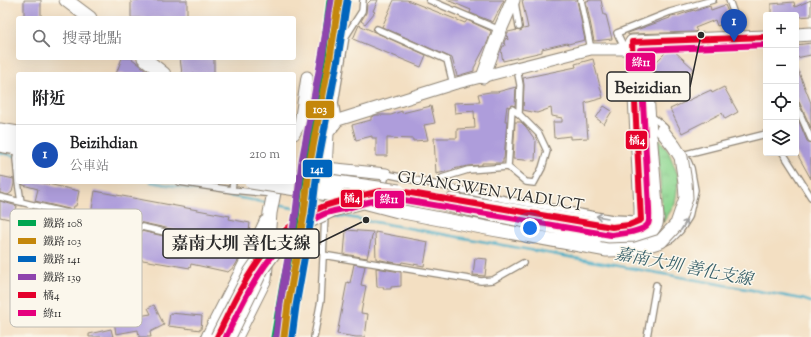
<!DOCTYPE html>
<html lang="zh-TW">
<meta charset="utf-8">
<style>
:root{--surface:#fff;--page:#f2f2f2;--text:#202124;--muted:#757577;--line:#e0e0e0;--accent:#2563eb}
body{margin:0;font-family:"Sorts Mill Goudy","Noto Serif TC",serif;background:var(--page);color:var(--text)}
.controls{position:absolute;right:12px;top:12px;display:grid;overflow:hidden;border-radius:4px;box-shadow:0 4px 16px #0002}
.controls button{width:36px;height:36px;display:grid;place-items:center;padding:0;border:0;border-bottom:1px solid var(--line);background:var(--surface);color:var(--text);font:20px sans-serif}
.you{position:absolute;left:530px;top:228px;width:14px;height:14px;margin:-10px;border:3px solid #fff;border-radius:50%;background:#1a73e8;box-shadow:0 0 0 6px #1a73e833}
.badge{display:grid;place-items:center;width:26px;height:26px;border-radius:50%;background:var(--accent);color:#fff;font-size:13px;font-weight:700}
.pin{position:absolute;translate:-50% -33px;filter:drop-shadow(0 1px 2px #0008)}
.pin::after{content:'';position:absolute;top:21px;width:14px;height:12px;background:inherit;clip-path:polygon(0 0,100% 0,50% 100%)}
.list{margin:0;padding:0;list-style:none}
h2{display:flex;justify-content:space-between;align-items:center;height:52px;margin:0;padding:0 16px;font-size:17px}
h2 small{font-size:13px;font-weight:400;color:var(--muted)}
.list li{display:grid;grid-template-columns:26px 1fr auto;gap:12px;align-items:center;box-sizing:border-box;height:60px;padding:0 16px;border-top:1px solid var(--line)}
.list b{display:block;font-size:15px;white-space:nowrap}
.list p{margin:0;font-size:13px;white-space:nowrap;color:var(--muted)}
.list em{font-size:13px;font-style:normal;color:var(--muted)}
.icon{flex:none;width:22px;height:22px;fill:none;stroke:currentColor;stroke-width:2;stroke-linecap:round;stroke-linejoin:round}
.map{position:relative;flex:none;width:811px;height:337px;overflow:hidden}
.search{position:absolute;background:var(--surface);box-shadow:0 4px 16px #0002;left:16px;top:16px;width:280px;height:44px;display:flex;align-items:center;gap:10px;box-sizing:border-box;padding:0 14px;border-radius:4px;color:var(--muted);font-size:15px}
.panel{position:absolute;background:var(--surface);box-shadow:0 4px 16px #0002;left:16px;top:72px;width:280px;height:112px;border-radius:4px}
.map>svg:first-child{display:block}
</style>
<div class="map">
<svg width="811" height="337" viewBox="0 0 811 337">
<defs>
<pattern id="grass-tufts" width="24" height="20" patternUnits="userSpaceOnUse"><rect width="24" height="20" fill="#8fd792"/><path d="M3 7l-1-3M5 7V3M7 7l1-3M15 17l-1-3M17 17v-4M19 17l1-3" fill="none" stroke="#7cb97e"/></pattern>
</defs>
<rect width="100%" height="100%" fill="#fbf7ec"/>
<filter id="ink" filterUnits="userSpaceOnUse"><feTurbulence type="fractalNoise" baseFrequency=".025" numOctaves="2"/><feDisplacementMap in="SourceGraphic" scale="8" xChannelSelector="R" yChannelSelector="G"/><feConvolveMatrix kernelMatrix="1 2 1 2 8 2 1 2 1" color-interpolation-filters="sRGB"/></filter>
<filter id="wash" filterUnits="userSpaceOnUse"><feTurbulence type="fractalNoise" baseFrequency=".012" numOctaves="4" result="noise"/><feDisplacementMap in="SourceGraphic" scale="16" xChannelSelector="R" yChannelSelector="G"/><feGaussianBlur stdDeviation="0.9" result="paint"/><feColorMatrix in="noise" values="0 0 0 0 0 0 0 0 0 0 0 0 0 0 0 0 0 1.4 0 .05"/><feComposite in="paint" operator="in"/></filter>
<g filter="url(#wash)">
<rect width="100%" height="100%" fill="#f3dfc2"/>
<!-- grass -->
<path fill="url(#grass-tufts)" stroke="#5d815e" d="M 657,135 L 669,153 L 679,178 L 675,204 L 663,223 Z"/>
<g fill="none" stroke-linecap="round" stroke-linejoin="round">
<!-- stream -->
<path stroke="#46acc5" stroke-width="2.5" d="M 0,153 L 16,156
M 151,182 L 268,203
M 276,205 L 317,212
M 336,215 L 802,299 L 811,302"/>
</g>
<g id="blocks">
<!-- building -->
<path fill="#ae9ddb" d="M 24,0 L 41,0 L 41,18 L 24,18 Z
M 131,0 L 187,0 L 187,18 L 131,18 Z
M 371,0 L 378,0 L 373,11 L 375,12 L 365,24 L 361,21 L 366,13 L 367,4 Z
M 394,0 L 407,0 L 465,23 L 467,20 L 491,31 L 488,41 L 474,68 L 474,71 L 457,76 L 452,58 L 382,27 Z
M 447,0 L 504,0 L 493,22 L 470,13 L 471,10 Z
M 522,0 L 577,0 L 585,40 L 568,44 L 567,43 L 542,49 L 542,52 L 503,61 L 501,51 L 503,46 L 505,46 L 504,42 L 506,38 L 508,40 L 507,34 L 508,32 L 517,30 L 520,31 L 523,29 L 528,28 Z
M 592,0 L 601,0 L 604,15 L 606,15 L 612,39 L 594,41 L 586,1 Z
M 811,0 L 811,16 L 799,17 L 798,14 L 771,15 L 771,4 L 794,2 L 795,7 Z
M 725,5 L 732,21 L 717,26 L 715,20 L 695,28 L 697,31 L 694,32 L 632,34 L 628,35 L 628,33 L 670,18 L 670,17 L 671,16 L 676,15 L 676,16 L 694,10 L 695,11 L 710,6 L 711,10 Z
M 359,25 L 426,55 L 421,67 L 353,39 Z
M 811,43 L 811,55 L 796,58 L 796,45 Z
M 669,49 L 672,49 L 694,69 L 664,98 L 655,87 L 654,79 L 655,77 L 654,76 L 653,65 Z
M 122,58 L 131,58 L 151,74 L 116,74 Z
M 180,58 L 214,58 L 214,74 L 182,74 Z
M 593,59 L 603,98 L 585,103 L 588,138 L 570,139 L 570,136 L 554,138 L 553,122 L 562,122 L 562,118 L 552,116 L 551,108 L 537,113 L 523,110 L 524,85 L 523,78 L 576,67 L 575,64 Z
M 796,65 L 811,103 L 811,128 L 796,95 Z
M 516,87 L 515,106 L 512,105 L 509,107 L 507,106 L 505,121 L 507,121 L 504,159 L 503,159 L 503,163 L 482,163 L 482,165 L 468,166 L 453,169 L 453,170 L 436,174 L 434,138 L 457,138 L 457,129 L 475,128 L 474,111 L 455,113 L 454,103 L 480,102 L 478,94 L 490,92 L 497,92 Z
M 724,87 L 738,112 L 725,119 L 722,113 L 682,133 L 670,109 L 711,90 L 712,93 Z
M 431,106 L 435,123 L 424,125 L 428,140 L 413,141 L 413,139 L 387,138 L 387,156 L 376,156 L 376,138 L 372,138 L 372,136 L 356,140 L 352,125 L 371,120 L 371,117 L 376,115 L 391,115 L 402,111 L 402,113 Z
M 604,106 L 612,111 L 604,124 L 596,118 Z
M 798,119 L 807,141 L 811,143 L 811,179 L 796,152 L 796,120 Z
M 515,122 L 521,122 L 526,127 L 536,141 L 535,161 L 513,159 Z
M 0,176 L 14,179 L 14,184 L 12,192 L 8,195 L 0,193 Z
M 22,182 L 39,182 L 79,191 L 76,206 L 74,206 L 73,210 L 35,201 L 38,189 L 23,185 Z
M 95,191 L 230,216 L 229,219 L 250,223 L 249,231 L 247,236 L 242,235 L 240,244 L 129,220 L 98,214 L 94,215 L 91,215 Z
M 0,201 L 17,206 L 14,220 L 0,217 Z
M 346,230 L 373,232 L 367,258 L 344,254 Z
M 141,231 L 242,253 L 235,266 L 228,272 L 191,264 L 190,268 L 137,259 Z
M 375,232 L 428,242 L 424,266 L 402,262 L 401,264 L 376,259 Z
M 475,258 L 487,259 L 485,276 L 473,275 Z
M 354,264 L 365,266 L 361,285 L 366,286 L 361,313 L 368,314 L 365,337 L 356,337 L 337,334 L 347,282 L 350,283 Z
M 376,268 L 401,272 L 401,286 L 391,287 L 391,289 L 383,289 L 384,287 L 377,287 Z
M 154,305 L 164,325 L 150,332 L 151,337 L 139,337 L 138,330 L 116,334 L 114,320 L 151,314 L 148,308 Z
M 170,313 L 202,316 L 201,330 L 168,326 Z
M 111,329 L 113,337 L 89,337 L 89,334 Z"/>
</g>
</g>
<g filter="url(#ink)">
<use href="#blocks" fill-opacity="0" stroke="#8f8576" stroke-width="1"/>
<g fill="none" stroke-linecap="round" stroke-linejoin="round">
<!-- service casing -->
<g stroke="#8f8576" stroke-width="8">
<path id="service" d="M 429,0 L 500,30
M 581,0 L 591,49
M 729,0 L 743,39
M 515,2 L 519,27
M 377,29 L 447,60 L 453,84
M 625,49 L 617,33 L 670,12 L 713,0
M 796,105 L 811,139
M 655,119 L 665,128
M 338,120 L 335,103 L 346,36 L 362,11 L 363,0
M 0,149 L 18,152
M 17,151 L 16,159 L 18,181
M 783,153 L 811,197
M 686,154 L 766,134
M 508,167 L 512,109 L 519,114
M 442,178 L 468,170 L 508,167 L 526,182 L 534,183 L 542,168 L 547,151 L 539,134 L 519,114 L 520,85 L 517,69
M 18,182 L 21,202
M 179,182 L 232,190 L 274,194
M 383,189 L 386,174 L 504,199 L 612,218 L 633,219
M 232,190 L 233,182
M 0,197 L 75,215
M 97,218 L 128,224 L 251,251
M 128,224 L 131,263 L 137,275
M 666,242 L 672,239 L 680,231 L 689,217 L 695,190 L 691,168 L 685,154
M 323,255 L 481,281 L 493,280 L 523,263
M 314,337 L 321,300 L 326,194
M 647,337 L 656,285"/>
</g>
<!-- minor casing -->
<g stroke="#8f8576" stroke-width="13">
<path id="minor" d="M 294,134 L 300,123 L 307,77
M 386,174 L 326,168 L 328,133 L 338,120 L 453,84 L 591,49 L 625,49 L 632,42"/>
</g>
<!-- tertiary casing -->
<g stroke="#8f8576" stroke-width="15">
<path id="tertiary" d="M 66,0 L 90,18
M 796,35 L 811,34
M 144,58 L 164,74
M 483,77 L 500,30 L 513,0
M 0,130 L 18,133
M 0,142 L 18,145
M 452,200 L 612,227 L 629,225 L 641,220 L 641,208 L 632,42 L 766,37
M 597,236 L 625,240 L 649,235 L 656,224 L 657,218 L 648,108 L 644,42
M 208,337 C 227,298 248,261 266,222
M 236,337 L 265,279 L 270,213 L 276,182"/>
</g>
<!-- service -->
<use href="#service" stroke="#fff" stroke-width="5.5"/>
<!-- minor -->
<use href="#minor" stroke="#fff" stroke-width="11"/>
<!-- tertiary -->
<use href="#tertiary" stroke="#fff" stroke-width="13"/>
<!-- tertiary-bridge casing -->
<g stroke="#8f8576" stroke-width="15" stroke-linecap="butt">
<path id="tertiary-bridge" d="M 294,176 L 399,191
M 251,182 L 341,196 L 398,211 L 492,229 L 607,250 L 636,249 L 661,241 L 677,224 L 686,198 L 685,182 L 681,157 L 674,146 L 662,131
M 217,337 L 251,271 L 263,254
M 229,337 L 262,269 L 279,246 L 312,220 L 333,210 L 363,202 L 390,197 L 419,199 L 597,236"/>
</g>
<!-- tertiary-bridge -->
<use href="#tertiary-bridge" stroke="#fff" stroke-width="13"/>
<!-- bus-1 casing -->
<g stroke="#fbf7ec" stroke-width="9">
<path id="bus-1" d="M 217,337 C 241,286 267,230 322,207 C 329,204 337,202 345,200 C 358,197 370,192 384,191 C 391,191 398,192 405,192 L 612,227 L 629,225 L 641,220 L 632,42 L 766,37"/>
</g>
<!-- bus-2 casing -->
<g stroke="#fbf7ec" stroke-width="9">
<path id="bus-2" d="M 226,337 C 249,289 273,237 324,214 C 332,211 340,210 348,208 C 360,204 373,200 386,199 C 392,199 398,200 404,200 L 611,235 C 620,234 643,232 648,224 C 650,220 649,213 649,208 L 640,50 L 766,45"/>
</g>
<!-- bus-1 -->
<use href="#bus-1" stroke="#e4002b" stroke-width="6"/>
<!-- bus-2 -->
<use href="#bus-2" stroke="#e5007d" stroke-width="6"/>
<!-- rail-1 casing -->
<g stroke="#fbf7ec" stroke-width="10">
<path id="rail-1" d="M 274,337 L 283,284 L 294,235 L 299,192 L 323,57 L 330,0"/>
</g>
<!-- rail-2 casing -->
<g stroke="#fbf7ec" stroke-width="10">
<path id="rail-2" d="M 284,337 L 288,305 L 304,213 L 310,162 L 330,57 L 339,0"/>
</g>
<!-- rail-3 casing -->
<g stroke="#fbf7ec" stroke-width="10">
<path id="rail-3" d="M 292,337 L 296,306 L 312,214 L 318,163 L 338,58 L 347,1"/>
</g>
<!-- rail-4 casing -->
<g stroke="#fbf7ec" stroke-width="10">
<path id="rail-4" d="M 276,336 L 280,304 L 296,212 L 302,161 L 322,56 L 331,0"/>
</g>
<!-- rail-1 -->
<use href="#rail-1" stroke="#00a651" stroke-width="7"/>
<!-- rail-2 -->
<use href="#rail-2" stroke="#c4870b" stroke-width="7"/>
<!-- rail-3 -->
<use href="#rail-3" stroke="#0065bd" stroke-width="7"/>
<!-- rail-4 -->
<use href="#rail-4" stroke="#8e44ad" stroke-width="7"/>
</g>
<!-- one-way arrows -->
<defs><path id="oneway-shaft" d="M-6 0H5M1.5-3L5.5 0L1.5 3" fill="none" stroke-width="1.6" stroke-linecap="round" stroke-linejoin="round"/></defs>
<g stroke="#a0a0a0">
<use href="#oneway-shaft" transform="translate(602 217) rotate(-170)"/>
<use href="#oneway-shaft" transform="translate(684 225) rotate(-58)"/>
</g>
</g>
<g text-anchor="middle" stroke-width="3" stroke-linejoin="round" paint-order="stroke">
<!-- street labels -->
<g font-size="16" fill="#2b2b2b" stroke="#fbf7ec">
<text transform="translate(491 190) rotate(9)" y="6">GUANGWEN VIADUCT</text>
</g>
<!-- water labels -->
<g font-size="17" font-style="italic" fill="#365f69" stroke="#fbf7ec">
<text transform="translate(684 266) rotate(11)" y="6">嘉南大圳 善化支線</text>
</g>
</g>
<!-- legend -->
<rect x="10" y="209" width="132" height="118" rx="6" fill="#fbf7ec" stroke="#bdbab2" stroke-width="1"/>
<rect x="18" y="220" width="18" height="6" fill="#00a651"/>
<rect x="18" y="238" width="18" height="6" fill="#c4870b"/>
<rect x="18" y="256" width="18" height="6" fill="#0065bd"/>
<rect x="18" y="274" width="18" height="6" fill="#8e44ad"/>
<rect x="18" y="292" width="18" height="6" fill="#e4002b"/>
<rect x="18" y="310" width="18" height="6" fill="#e5007d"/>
<g font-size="11" fill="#2b2b2b">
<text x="43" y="227">鐵路 108</text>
<text x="43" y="245">鐵路 103</text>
<text x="43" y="263">鐵路 141</text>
<text x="43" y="281">鐵路 139</text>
<text x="43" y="299">橘4</text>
<text x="43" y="317">綠11</text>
</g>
<!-- callouts -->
<path fill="none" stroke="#2b2b2b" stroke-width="1.5" d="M701 35L690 87M366 220L319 243"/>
<g fill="#2b2b2b" stroke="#fbf7ec" stroke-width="1.5">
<circle cx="701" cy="35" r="4"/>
<circle cx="366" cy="220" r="4"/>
</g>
<g fill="#fbf7ec" stroke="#2b2b2b" stroke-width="1.5">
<rect x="607" y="72" width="83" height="29" rx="4"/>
<rect x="163" y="229" width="156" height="29" rx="4"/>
</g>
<g font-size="17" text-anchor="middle" font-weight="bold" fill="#2b2b2b">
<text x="648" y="93">Beizidian</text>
<text x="241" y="249">嘉南大圳 善化支線</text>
</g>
<g stroke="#fbf7ec" stroke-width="1.5">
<rect x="625" y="52" width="31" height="20" rx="4" fill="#e5007d"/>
<rect x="305" y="100" width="30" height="19" rx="4" fill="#c4870b"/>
<rect x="625" y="130" width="23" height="20" rx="4" fill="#e4002b"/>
<rect x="302" y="159" width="31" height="19" rx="4" fill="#0065bd"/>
<rect x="340" y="189" width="23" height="19" rx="4" fill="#e4002b"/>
<rect x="374" y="190" width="31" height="19" rx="4" fill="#e5007d"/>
</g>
<g font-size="11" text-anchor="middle" font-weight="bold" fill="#fff">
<text x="641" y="66">綠11</text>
<text x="320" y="113">103</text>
<text x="637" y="144">橘4</text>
<text x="317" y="173">141</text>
<text x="352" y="202">橘4</text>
<text x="389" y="203">綠11</text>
</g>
</svg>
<div class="controls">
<button>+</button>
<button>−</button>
<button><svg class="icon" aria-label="locate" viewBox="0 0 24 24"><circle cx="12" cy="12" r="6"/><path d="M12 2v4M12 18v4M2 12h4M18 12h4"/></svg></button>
<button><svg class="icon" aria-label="layers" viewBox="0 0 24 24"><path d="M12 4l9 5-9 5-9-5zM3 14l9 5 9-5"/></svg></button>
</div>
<div class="you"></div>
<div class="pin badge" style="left:734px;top:42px;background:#1a4fb4">1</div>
<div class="search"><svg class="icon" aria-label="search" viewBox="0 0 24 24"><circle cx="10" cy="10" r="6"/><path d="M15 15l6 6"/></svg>搜尋地點</div>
<section class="panel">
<h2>附近<small></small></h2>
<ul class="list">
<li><span class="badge" style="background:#1a4fb4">1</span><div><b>Beizihdian</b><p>公車站</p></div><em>210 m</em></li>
</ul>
</section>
</div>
